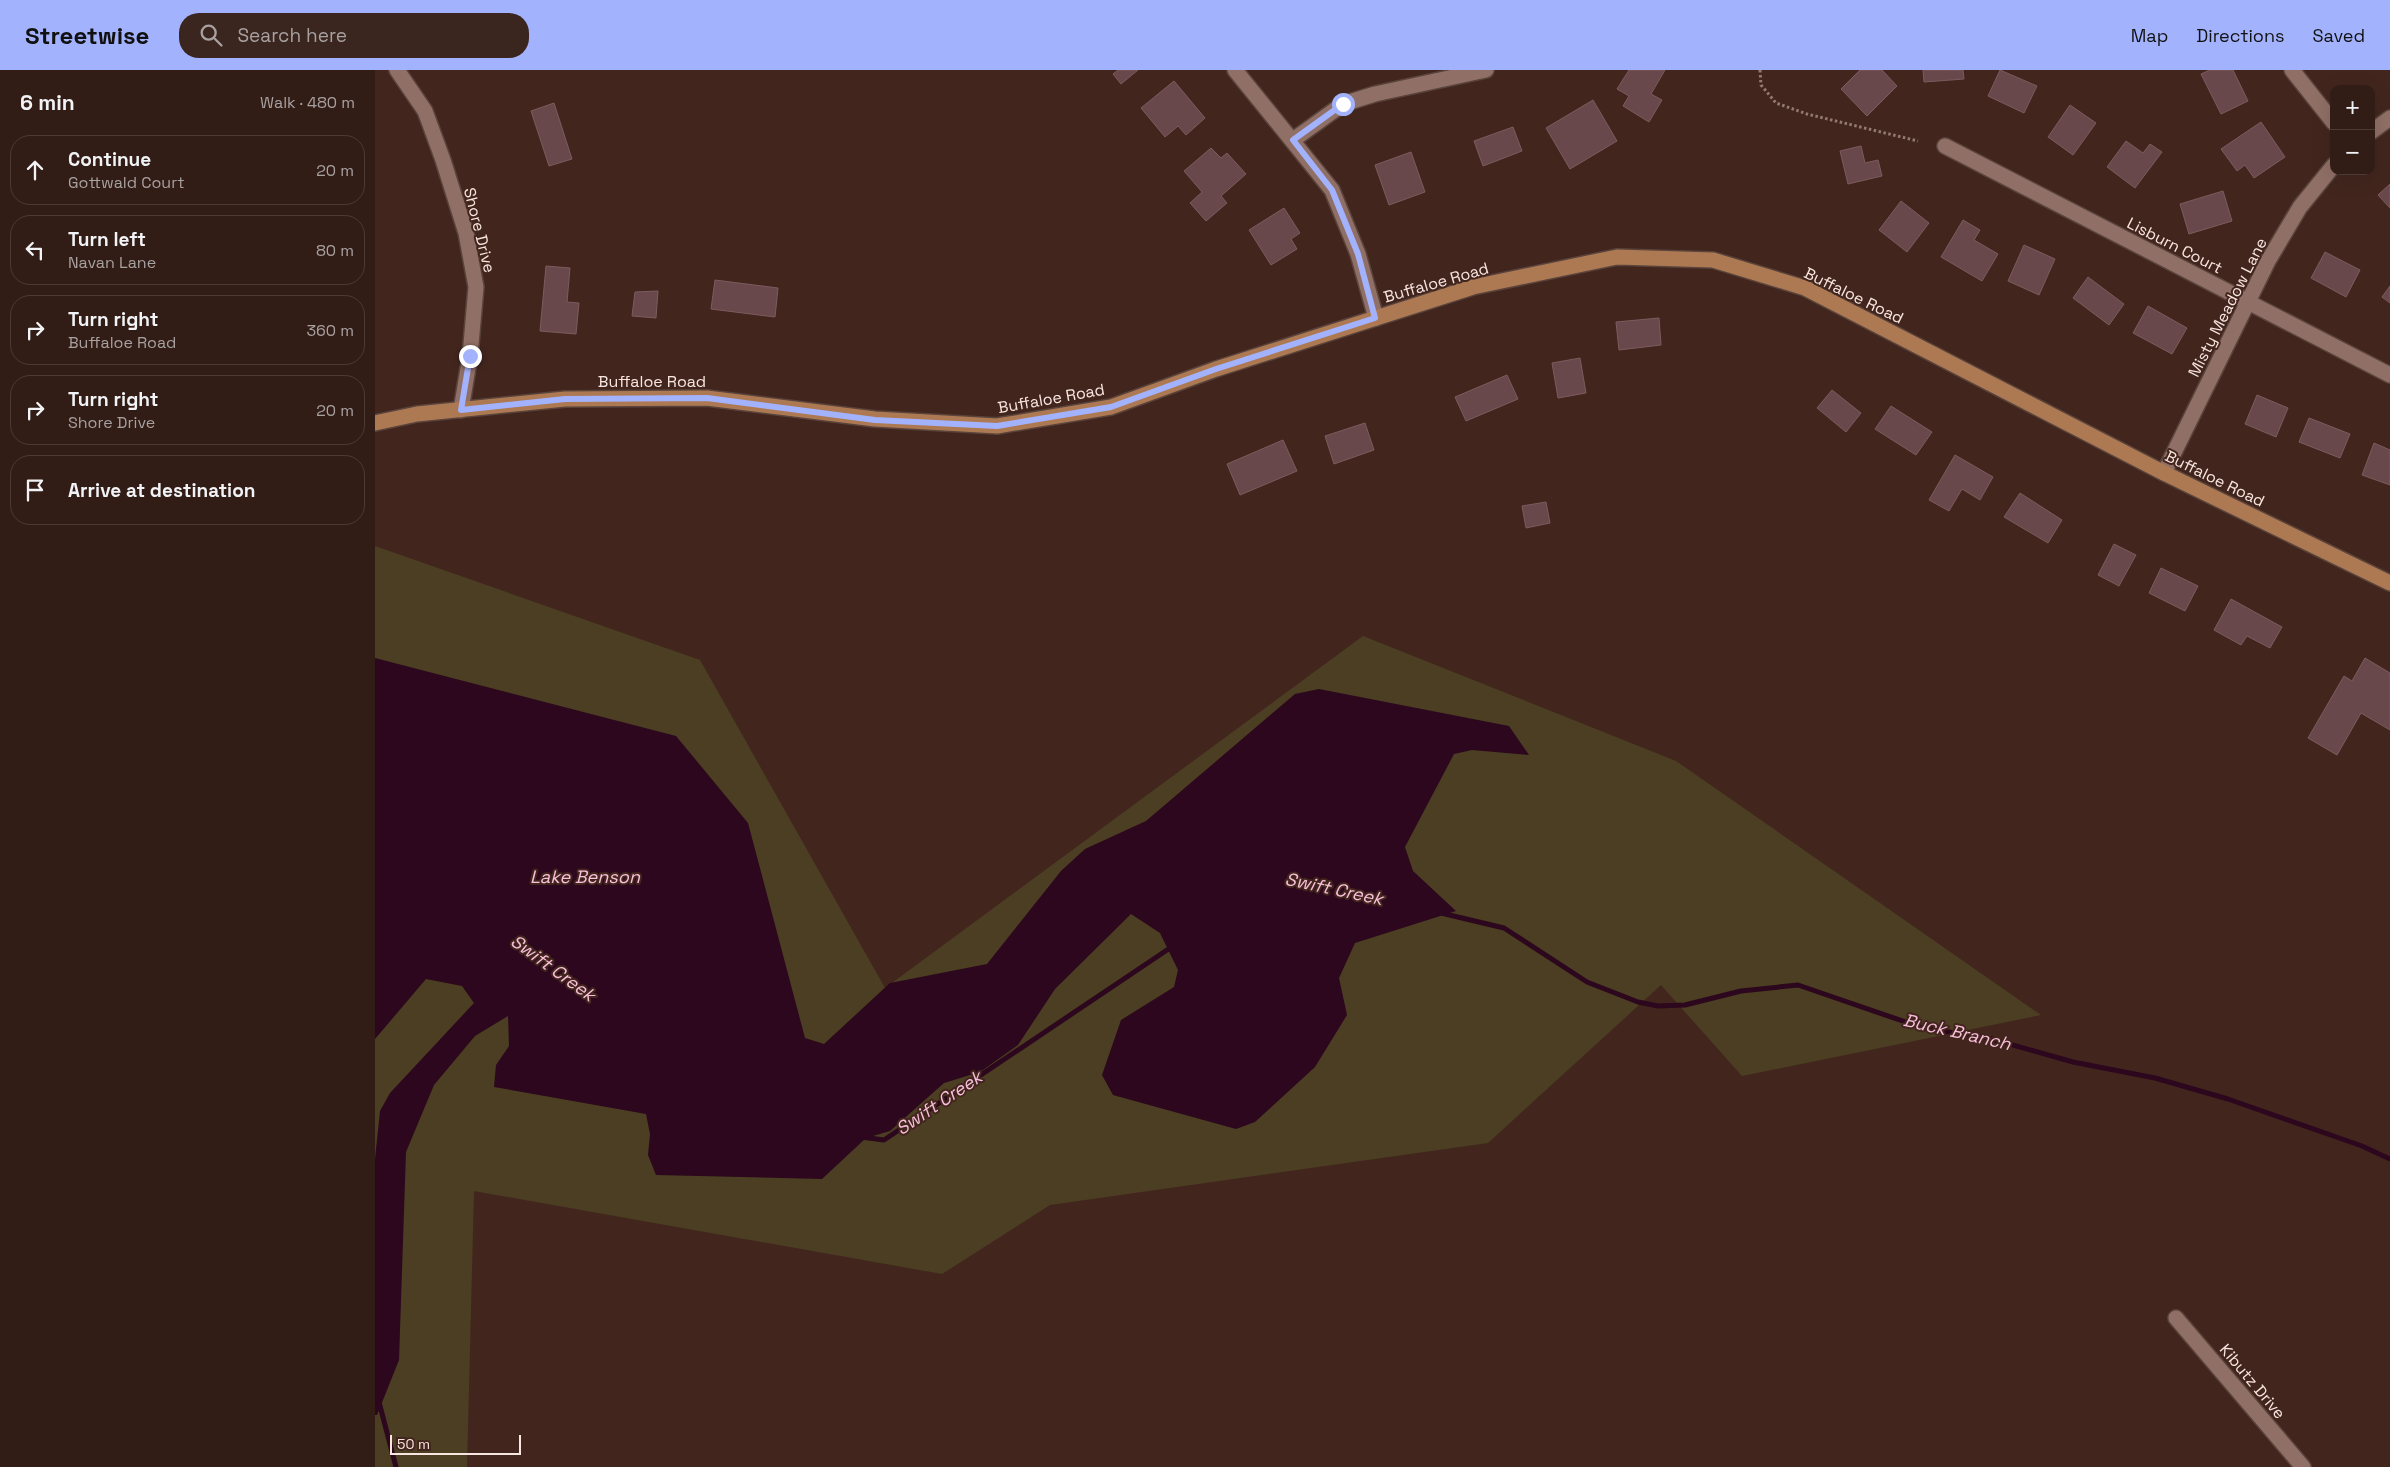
<!DOCTYPE html>
<meta charset="utf-8">
<style>
:root{--surface:#321c16;--page:#3a251f;--text:#f1f3f6;--muted:#a8a1a1;--line:#4d3a35;--accent:#a3b2fd}
body{margin:0;font-family:"Space Grotesk",sans-serif;background:var(--page);color:var(--text)}
.controls{position:absolute;right:15px;top:15px;display:grid;overflow:hidden;border-radius:10px;box-shadow:0 5px 20px #0002}
.controls button{width:45px;height:45px;display:grid;place-items:center;padding:0;border:0;border-bottom:1px solid var(--line);background:var(--surface);color:var(--text);font:25px sans-serif}
.scale{position:absolute;left:15px;bottom:12px;width:131px;box-sizing:border-box;padding-left:5px;border:2px solid #f9e6e0;border-top:0;font-size:14px;line-height:18px;white-space:nowrap;color:#f9e6e0;-webkit-text-stroke:4px #42261e;paint-order:stroke}
.stop{position:absolute;width:15px;height:15px;margin:-11px;border:4px solid #a3b2fd;border-radius:50%;background:#fff}
.stop.end{background:#a3b2fd;border-color:#fff;box-shadow:0 1px 5px #0008}
.list{margin:0;padding:0;list-style:none}
h2{display:flex;justify-content:space-between;align-items:center;height:65px;margin:0;padding:0 20px;font-size:21px}
h2 small{font-size:16px;font-weight:400;color:var(--muted)}
.list li{display:grid;grid-template-columns:32px 1fr auto;gap:15px;align-items:center;box-sizing:border-box;height:70px;margin:0 10px 10px;padding:0 10px;border:1px solid var(--line);border-radius:20px}
.list b{display:block;font-size:19px;white-space:nowrap}
.list p{margin:0;font-size:16px;white-space:nowrap;color:var(--muted)}
.list em{font-size:16px;font-style:normal;color:var(--muted)}
.icon{flex:none;width:28px;height:28px;fill:none;stroke:currentColor;stroke-width:2;stroke-linecap:round;stroke-linejoin:round}
.map{position:relative;flex:none;width:2015px;height:1397px;overflow:hidden}
header{display:flex;align-items:center;gap:30px;box-sizing:border-box;height:70px;padding:0 25px;background:var(--accent);color:#111}
header strong{font-size:24px}
nav{display:flex;gap:28px;margin-inline-start:auto;font-size:18px}
.search{width:350px;height:45px;background:var(--page);display:flex;align-items:center;gap:12px;box-sizing:border-box;padding:0 18px;border-radius:20px;color:var(--muted);font-size:19px}
main{display:flex}
aside{flex:1;background:var(--surface)}
.map>svg:first-child{display:block}
</style>
<header>
<strong>Streetwise</strong>
<div class="search"><svg class="icon" aria-label="search" viewBox="0 0 24 24"><circle cx="10" cy="10" r="6"/><path d="M15 15l6 6"/></svg>Search here</div>
<nav><a>Map</a><a>Directions</a><a>Saved</a></nav>
</header>
<main>
<aside>
<h2>6 min<small>Walk · 480 m</small></h2>
<ul class="list">
<li><svg class="icon" aria-label="ahead" viewBox="0 0 24 24"><path d="M12 20V5M6 11l6-6 6 6"/></svg><div><b>Continue</b><p>Gottwald Court</p></div><em>20 m</em></li>
<li><svg class="icon" aria-label="left" viewBox="0 0 24 24"><path d="M17 20v-9H6M10 6l-5 5 5 5"/></svg><div><b>Turn left</b><p>Navan Lane</p></div><em>80 m</em></li>
<li><svg class="icon" aria-label="right" viewBox="0 0 24 24"><path d="M7 20v-9h11M14 6l5 5-5 5"/></svg><div><b>Turn right</b><p>Buffaloe Road</p></div><em>360 m</em></li>
<li><svg class="icon" aria-label="right" viewBox="0 0 24 24"><path d="M7 20v-9h11M14 6l5 5-5 5"/></svg><div><b>Turn right</b><p>Shore Drive</p></div><em>20 m</em></li>
<li><svg class="icon" aria-label="arrive" viewBox="0 0 24 24"><path d="M6 21V4h12l-3 4 3 4H6"/></svg><div><b>Arrive at destination</b></div></li>
</ul>
</aside>
<div class="map">
<svg width="2015" height="1397" viewBox="0 0 2015 1397">
<rect width="100%" height="100%" fill="#42261e"/>
<!-- green -->
<path fill="#4b3e22" d="M 0,476 L 325,590 L 510,918 L 988,566 L 1301,691 L 1666,945 L 1367,1006 L 1286,915 L 1113,1073 L 675,1135 L 567,1204 L 99,1121 L 92,1397 L 0,1397 Z"/>
<!-- water -->
<path fill="#2c071d" d="M 0,588 L 301,666 L 373,753 L 430,968 L 449,974 L 515,913 L 612,894 L 686,801 L 710,779 L 771,751 L 920,624 L 944,619 L 1134,656 L 1154,685 L 1097,680 L 1079,684 L 1030,777 L 1038,801 L 1081,841 L 980,873 L 964,908 L 972,945 L 940,997 L 880,1052 L 861,1059 L 738,1025 L 727,1005 L 746,950 L 799,917 L 803,900 L 785,863 L 756,844 L 680,919 L 643,975 L 605,1002 L 569,1013 L 515,1061 L 491,1068 L 447,1109 L 281,1105 L 273,1085 L 275,1064 L 271,1044 L 119,1017 L 121,995 L 134,976 L 133,946 L 100,966 L 59,1015 L 31,1082 L 24,1290 L 2,1345 L 0,1345 L 0,1089 L 5,1041 L 15,1023 L 99,933 L 87,916 L 51,909 L 0,969 Z"/>
<g fill="none" stroke-linecap="round" stroke-linejoin="round">
<!-- stream -->
<path stroke="#2c071d" stroke-width="5" d="M 1066,843 L 1129,858 L 1212,912 L 1263,932 L 1283,936 L 1310,935 L 1366,921 L 1423,915 L 1548,958 L 1613,968 L 1698,992 L 1780,1008 L 1853,1029 L 1987,1076 L 2015,1089
M 486,1067 L 509,1070 L 798,876
M 4,1332 L 21,1397"/>
</g>
<!-- building -->
<path fill="#68484b" stroke="#7d5b5e" d="M 743,0 L 763,0 L 746,14 L 738,4 Z
M 1254,0 L 1290,0 L 1276,24 L 1287,30 L 1274,52 L 1248,36 L 1254,26 L 1242,19 Z
M 1485,0 L 1507,0 L 1522,16 L 1492,46 L 1466,19 Z
M 1548,0 L 1588,0 L 1589,9 L 1549,12 Z
M 1625,0 L 1662,16 L 1649,43 L 1613,26 Z
M 1835,0 L 1858,0 L 1873,31 L 1846,44 L 1826,4 Z
M 799,11 L 830,48 L 811,65 L 803,56 L 790,67 L 766,38 Z
M 1218,30 L 1242,71 L 1195,99 L 1171,58 Z
M 179,33 L 197,89 L 174,96 L 156,41 Z
M 1695,35 L 1721,53 L 1698,85 L 1673,67 Z
M 1886,52 L 1910,87 L 1879,108 L 1870,95 L 1862,101 L 1846,79 Z
M 1138,57 L 1147,81 L 1108,96 L 1099,71 Z
M 1751,71 L 1768,83 L 1775,74 L 1787,82 L 1760,118 L 1732,97 Z
M 1486,76 L 1490,93 L 1503,90 L 1507,106 L 1473,114 L 1465,81 Z
M 836,78 L 846,88 L 852,83 L 871,104 L 846,126 L 852,133 L 831,151 L 815,133 L 827,122 L 809,101 Z
M 1036,82 L 1050,122 L 1014,135 L 1000,95 Z
M 2015,114 L 2015,138 L 2003,125 Z
M 1848,121 L 1857,151 L 1814,164 L 1805,134 Z
M 1526,131 L 1554,153 L 1532,182 L 1504,160 Z
M 909,138 L 925,163 L 916,169 L 922,179 L 896,195 L 874,160 Z
M 1588,150 L 1605,160 L 1599,170 L 1623,184 L 1607,211 L 1566,187 Z
M 1649,175 L 1680,189 L 1664,225 L 1633,211 Z
M 1950,182 L 1985,200 L 1971,227 L 1936,208 Z
M 171,196 L 195,198 L 192,232 L 204,233 L 201,264 L 165,261 Z
M 1713,207 L 1749,234 L 1734,255 L 1698,228 Z
M 340,210 L 403,218 L 400,247 L 336,239 Z
M 2015,216 L 2015,233 L 2007,227 Z
M 283,221 L 281,248 L 257,246 L 260,222 Z
M 1773,236 L 1812,258 L 1797,284 L 1758,263 Z
M 1284,248 L 1286,275 L 1244,280 L 1241,252 Z
M 1205,288 L 1211,323 L 1183,328 L 1177,293 Z
M 1132,305 L 1143,329 L 1091,351 L 1080,327 Z
M 1457,320 L 1486,343 L 1471,362 L 1442,338 Z
M 1882,325 L 1913,338 L 1901,367 L 1870,354 Z
M 1516,336 L 1557,362 L 1541,385 L 1500,359 Z
M 1934,348 L 1975,364 L 1965,388 L 1924,372 Z
M 990,353 L 999,380 L 959,394 L 950,366 Z
M 908,370 L 922,401 L 865,425 L 852,394 Z
M 1999,373 L 2015,380 L 2015,415 L 1987,405 Z
M 1580,385 L 1618,407 L 1605,430 L 1587,419 L 1574,441 L 1554,430 Z
M 1645,423 L 1687,450 L 1673,473 L 1629,447 Z
M 1171,432 L 1175,453 L 1151,458 L 1147,436 Z
M 1739,474 L 1761,485 L 1744,516 L 1723,505 Z
M 1786,498 L 1823,516 L 1810,541 L 1774,523 Z
M 1856,529 L 1907,557 L 1895,578 L 1872,566 L 1866,575 L 1839,560 Z
M 1990,588 L 2015,603 L 2015,660 L 1986,643 L 1962,685 L 1933,668 L 1969,606 L 1977,611 Z"/>
<g fill="none" stroke-linecap="round" stroke-linejoin="round">
<!-- street casing -->
<g stroke="#59433b" stroke-width="18">
<path id="street" d="M 22,0 L 50,41 L 68,90 L 91,163 L 101,217 L 95,286 L 86,340
M 860,0 L 957,120 L 983,184 L 1001,248
M 1917,0 L 1959,53
M 1996,62 L 2015,48
M 918,70 L 968,34 L 1000,24 L 1111,0
M 1570,76 L 2015,305
M 1789,403 L 1893,191 L 1925,137 L 1959,95
M 1801,1248 L 1928,1397"/>
</g>
<!-- secondary casing -->
<g stroke="#59433b" stroke-width="18">
<path id="secondary" d="M 0,353 L 42,344 L 190,329 L 332,328 L 500,349 L 622,356 L 736,337 L 841,299 L 1098,217 L 1242,187 L 1338,190 L 1430,218 L 1789,403 L 2015,513"/>
</g>
<!-- path -->
<path stroke="#927a73" stroke-width="3" stroke-dasharray="2.5 2.5" stroke-linecap="butt" d="M 1385,0 L 1386,15 L 1401,33 L 1432,44 L 1543,71"/>
<!-- street -->
<use href="#street" stroke="#906f66" stroke-width="15"/>
<!-- secondary -->
<use href="#secondary" stroke="#ad7952" stroke-width="15"/>
</g>
<g fill="none" stroke-linecap="round" stroke-linejoin="round">
<!-- route -->
<path stroke="#a3b2fd" stroke-width="6" d="M 95,286 L 86,340 L 190,329 L 332,328 L 500,350 L 622,356 L 736,337 L 841,299 L 1000,248 L 983,184 L 957,120 L 918,70 L 968,34"/>
</g>
<g text-anchor="middle" stroke-width="4" stroke-linejoin="round" paint-order="stroke">
<!-- street labels -->
<g font-size="16" fill="#f9e6e0" stroke="#42261e">
<text transform="translate(105 160) rotate(76)" y="6">Shore Drive</text>
<text transform="translate(1800 175) rotate(27)" y="6">Lisburn Court</text>
<text transform="translate(1061 212) rotate(-16)" y="6">Buffaloe Road</text>
<text transform="translate(1479 225) rotate(26)" y="6">Buffaloe Road</text>
<text transform="translate(1852 237) rotate(-63)" y="6">Misty Meadow Lane</text>
<text x="277" y="317">Buffaloe Road</text>
<text transform="translate(676 328) rotate(-10)" y="6">Buffaloe Road</text>
<text transform="translate(1840 408) rotate(26)" y="6">Buffaloe Road</text>
<text transform="translate(1878 1311) rotate(50)" y="6">Kibutz Drive</text>
</g>
<!-- water labels -->
<g font-size="18" font-style="italic" fill="#fabfdc" stroke="#42261e">
<text x="210" y="813">Lake Benson</text>
<text transform="translate(959 819) rotate(12)" y="6">Swift Creek</text>
<text transform="translate(178 898) rotate(36)" y="6">Swift Creek</text>
<text transform="translate(1582 962) rotate(13)" y="6">Buck Branch</text>
<text transform="translate(564 1033) rotate(-34)" y="6">Swift Creek</text>
</g>
</g>
</svg>
<div class="controls">
<button>+</button>
<button>−</button>
</div>
<div class="scale">50 m</div>
<div class="stop" style="left:968px;top:34px"></div>
<div class="stop end" style="left:95px;top:286px"></div>
</div>
</main>
